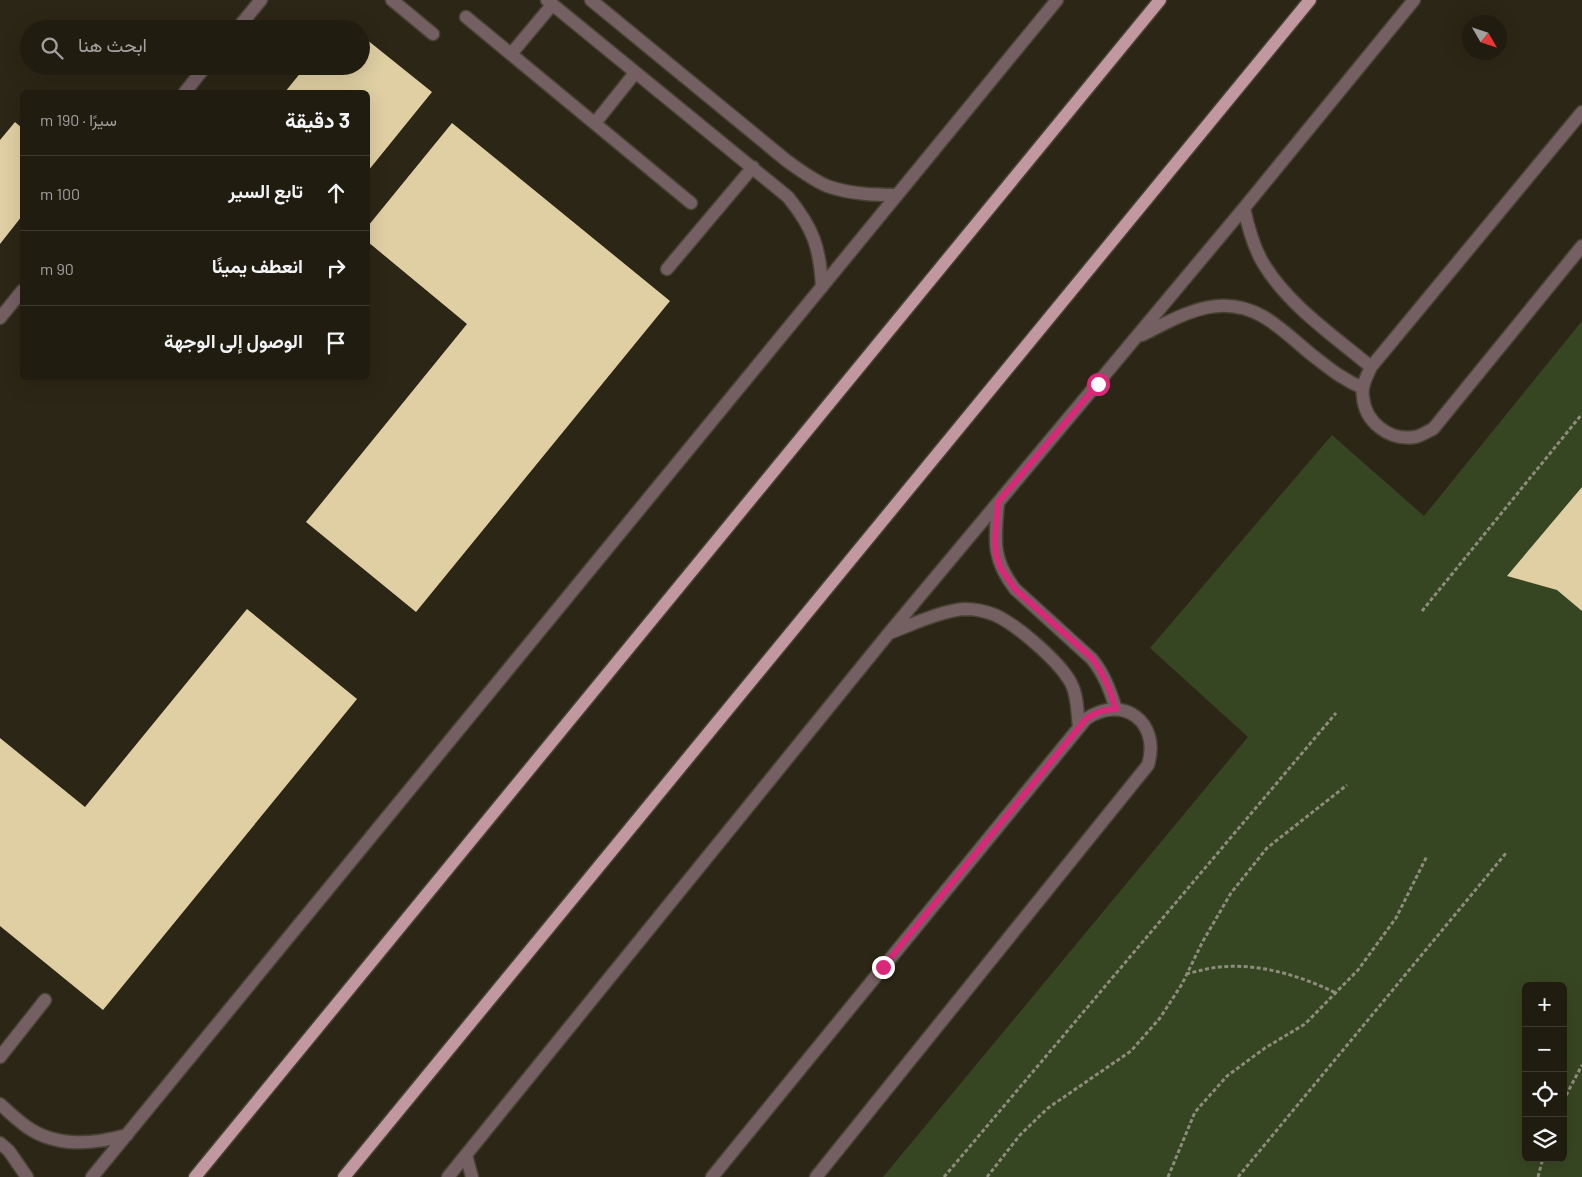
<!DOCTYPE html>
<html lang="ar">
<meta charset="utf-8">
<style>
:root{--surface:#211c10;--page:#2d291e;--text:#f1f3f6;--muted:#a2a19f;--line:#3e3a30}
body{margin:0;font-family:Barlow,Vazirmatn,sans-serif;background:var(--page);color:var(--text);direction:rtl}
.controls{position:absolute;right:15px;bottom:15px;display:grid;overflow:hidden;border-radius:8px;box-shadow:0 5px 20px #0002}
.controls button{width:45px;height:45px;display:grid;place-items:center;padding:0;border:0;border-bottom:1px solid var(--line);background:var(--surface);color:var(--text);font:25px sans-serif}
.compass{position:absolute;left:1462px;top:15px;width:45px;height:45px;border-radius:50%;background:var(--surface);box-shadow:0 5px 20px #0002;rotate:129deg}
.stop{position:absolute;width:15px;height:15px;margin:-11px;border:4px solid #db2777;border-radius:50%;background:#fff}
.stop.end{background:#db2777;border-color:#fff;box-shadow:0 1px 5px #0008}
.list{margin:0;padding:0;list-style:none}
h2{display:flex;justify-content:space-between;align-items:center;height:65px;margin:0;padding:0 20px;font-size:21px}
h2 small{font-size:16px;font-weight:400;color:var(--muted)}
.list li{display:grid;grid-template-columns:32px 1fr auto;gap:15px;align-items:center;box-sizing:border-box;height:75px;padding:0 20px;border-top:1px solid var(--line)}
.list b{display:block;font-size:19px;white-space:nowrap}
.list em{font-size:16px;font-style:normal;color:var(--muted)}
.icon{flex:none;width:28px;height:28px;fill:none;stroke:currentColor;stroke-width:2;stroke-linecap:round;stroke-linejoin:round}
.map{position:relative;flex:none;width:1582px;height:1177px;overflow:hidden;direction:ltr}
.search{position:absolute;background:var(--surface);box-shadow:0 5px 20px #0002;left:20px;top:20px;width:350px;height:55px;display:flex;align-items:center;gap:12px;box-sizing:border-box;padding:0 18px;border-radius:28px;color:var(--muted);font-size:19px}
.panel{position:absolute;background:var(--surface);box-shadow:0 5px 20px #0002;left:20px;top:90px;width:350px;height:290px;border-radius:8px;direction:rtl}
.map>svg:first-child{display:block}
</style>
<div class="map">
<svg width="1582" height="1177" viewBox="0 0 1582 1177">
<rect width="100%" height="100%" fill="#2c2616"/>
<!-- green -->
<path fill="#374622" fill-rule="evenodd" d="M 1582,321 L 1582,1177 L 883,1177 L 1248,737 L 1150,648 L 1332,435 L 1424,516 ZM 1526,986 L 1563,986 L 1563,1158 L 1526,1158 Z"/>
<!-- building -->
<path fill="#e0cfa3" d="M 343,20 L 354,29 L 337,29 Z
M 361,35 L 432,92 L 368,171 L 368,92 L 285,92 L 306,66 L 361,66 Z
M 15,122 L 22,128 L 22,216 L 0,244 L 0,140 Z
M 452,123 L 670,301 L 416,612 L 306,522 L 467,324 L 368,242 L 368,226 Z
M 1582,487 L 1582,611 L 1557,590 L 1507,576 Z
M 247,609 L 357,699 L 103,1010 L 0,926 L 0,738 L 85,807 Z"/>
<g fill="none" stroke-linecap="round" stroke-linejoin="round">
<!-- minor casing -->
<g stroke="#484233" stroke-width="15">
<path id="minor" d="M 392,0 L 433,34
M 547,0 L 788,197 C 813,228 820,247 822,287
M 591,0 L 787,161 C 800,170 813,180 827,186 C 850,194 873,195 897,195
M 466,17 L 691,203
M 237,29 L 261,0
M 511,54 L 552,5
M 185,92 L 206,66
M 1582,112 L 1371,367 C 1367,376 1361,386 1363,397 C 1365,422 1389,441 1415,437 C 1421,436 1428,431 1433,429 L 1582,246
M 595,123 L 635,73
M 1244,208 C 1248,227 1253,246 1263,263 C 1288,305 1334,336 1371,367
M 667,269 L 753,167
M 0,318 L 22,291
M 1142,335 C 1182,315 1220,291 1264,317 C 1281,327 1296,342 1312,355 C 1329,368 1343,380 1363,388
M 998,503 C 995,539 991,558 1015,589 L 1092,659 C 1104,674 1110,690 1116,709
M 889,633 C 911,625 943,610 965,609 C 975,609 985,611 995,615 C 1017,625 1059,661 1071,683 C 1078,696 1077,712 1079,727
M 0,1057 L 45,1000
M 0,1104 C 9,1112 17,1120 27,1127 C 57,1148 94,1144 127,1135
M 0,1143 L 9,1151 L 27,1177
M 466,1155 L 472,1177
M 92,1177 L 1057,0
M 448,1177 L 889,633 L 1244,208 L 1414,0
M 712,1177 L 1086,719 C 1123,694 1161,722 1148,765 L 816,1177"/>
</g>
<!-- major casing -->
<g stroke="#484233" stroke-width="15">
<path id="major" d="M 195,1177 L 1160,0
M 344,1177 L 1310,0"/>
</g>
<!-- path -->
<path stroke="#8f8b7d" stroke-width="3" stroke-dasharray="4 2.5" stroke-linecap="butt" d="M 1422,611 L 1582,414
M 1186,974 C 1198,971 1209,968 1220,967 C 1260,963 1301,976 1336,993
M 1563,1101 L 1582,1065
M 944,1177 L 1336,713
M 987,1177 L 1020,1135 L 1048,1108 L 1131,1051 L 1160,1018 L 1182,984 L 1203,941 L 1231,893 L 1267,848 L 1347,785
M 1168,1177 L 1195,1112 L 1227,1076 L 1265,1048 L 1305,1024 L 1358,970 L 1396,918 L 1427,856
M 1238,1177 L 1506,853
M 1538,1177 L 1543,1158"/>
<!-- minor -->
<use href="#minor" stroke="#745f63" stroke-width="12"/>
<!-- major -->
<use href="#major" stroke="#c197a0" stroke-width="12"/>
</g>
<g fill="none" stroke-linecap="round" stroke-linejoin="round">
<!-- route -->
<path stroke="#db2777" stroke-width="6" d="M 883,967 L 1086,719 C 1096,712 1104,709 1116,709 C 1110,690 1104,674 1092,658 L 1015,589 L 1000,567 L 996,554 L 995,541 L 998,502 L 1098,384"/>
</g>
</svg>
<div class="controls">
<button>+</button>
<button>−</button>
<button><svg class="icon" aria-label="locate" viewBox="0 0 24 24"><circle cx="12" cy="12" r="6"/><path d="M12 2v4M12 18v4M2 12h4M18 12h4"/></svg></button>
<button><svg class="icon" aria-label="layers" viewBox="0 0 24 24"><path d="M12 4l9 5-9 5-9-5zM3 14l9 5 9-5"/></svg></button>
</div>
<svg class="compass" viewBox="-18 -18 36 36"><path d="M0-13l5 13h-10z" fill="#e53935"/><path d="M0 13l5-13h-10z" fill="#a2a19f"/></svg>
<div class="stop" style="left:1098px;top:384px"></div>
<div class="stop end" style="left:883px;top:967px"></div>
<div class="search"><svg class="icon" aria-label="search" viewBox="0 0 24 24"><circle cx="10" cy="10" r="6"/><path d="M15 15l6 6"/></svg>ابحث هنا</div>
<section class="panel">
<h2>3 دقيقة<small>سيرًا · 190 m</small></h2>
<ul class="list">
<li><svg class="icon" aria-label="ahead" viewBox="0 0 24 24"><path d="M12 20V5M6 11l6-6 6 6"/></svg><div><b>تابع السير</b></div><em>100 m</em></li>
<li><svg class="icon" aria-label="right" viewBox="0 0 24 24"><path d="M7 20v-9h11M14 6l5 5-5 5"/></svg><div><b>انعطف يمينًا</b></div><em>90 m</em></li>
<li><svg class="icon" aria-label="arrive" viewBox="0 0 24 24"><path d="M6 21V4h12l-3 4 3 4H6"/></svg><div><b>الوصول إلى الوجهة</b></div></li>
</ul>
</section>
</div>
